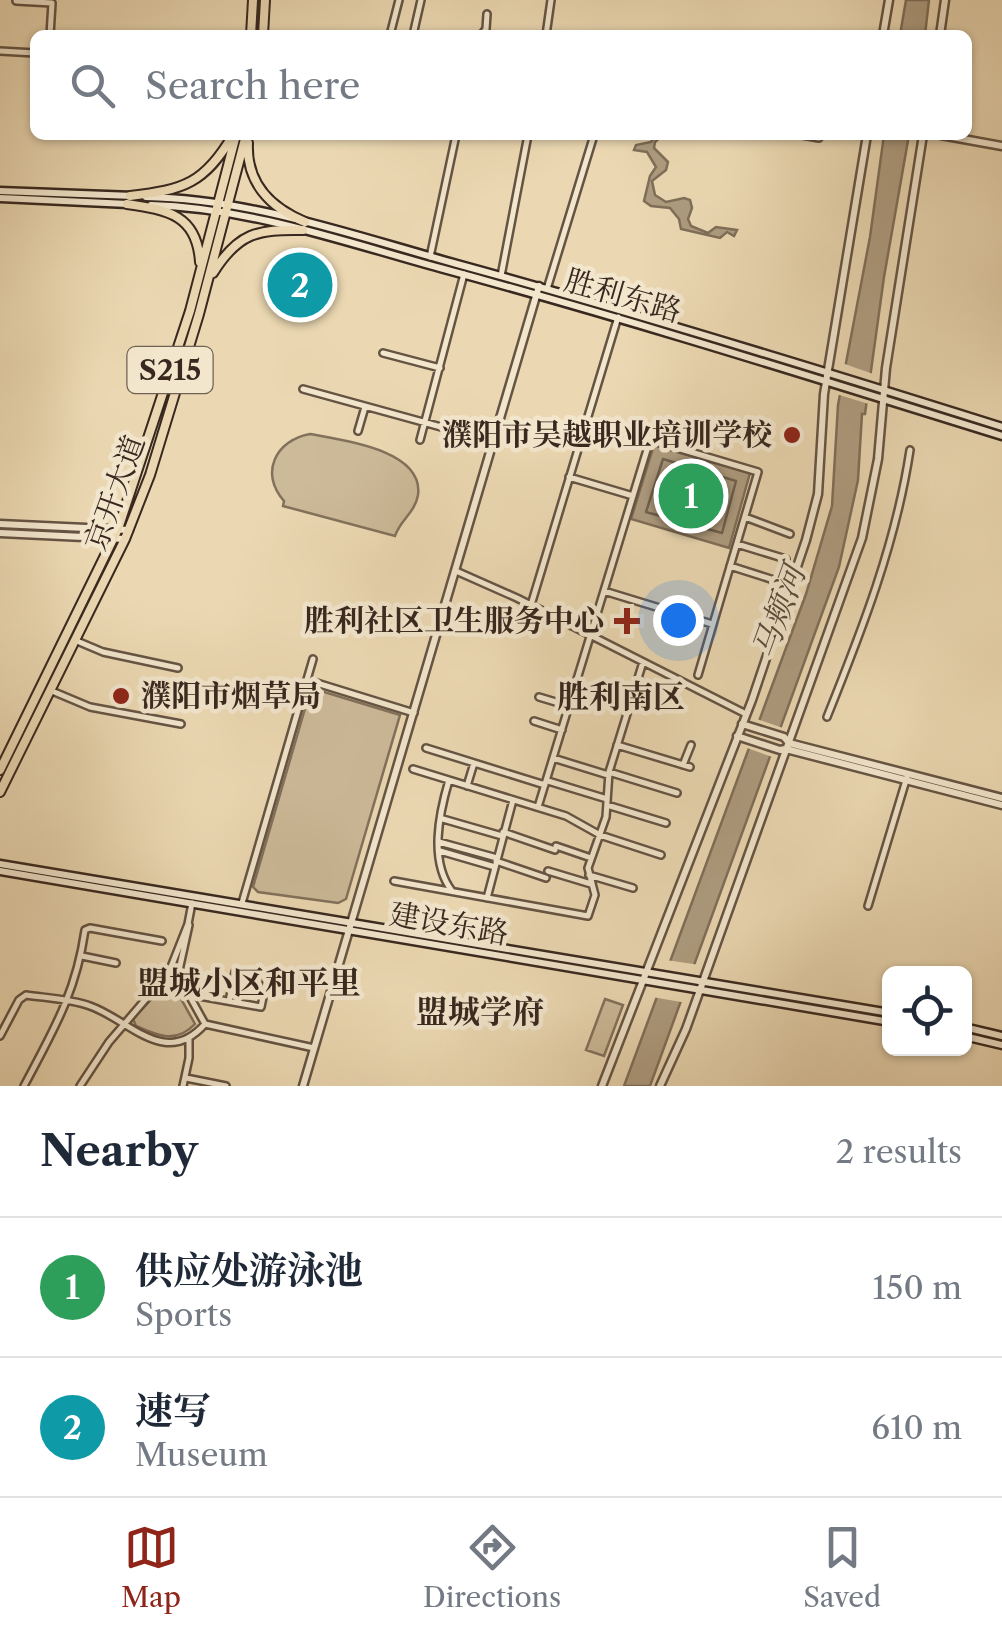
<!DOCTYPE html>
<meta charset="utf-8">
<style>
:root{--surface:#fff;--page:#f2f2f3;--text:#1f2937;--muted:#747a83;--line:#e0e1e3;--accent:#8f2418}
body{margin:0;font-family:"Libre Caslon Text","Noto Serif SC",serif;background:var(--page);color:var(--text)}
.controls{position:absolute;right:30px;bottom:30px;display:grid;overflow:hidden;border-radius:15px;box-shadow:0 2px 8px #0004}
.controls button{width:90px;height:90px;display:grid;place-items:center;padding:0;border:0;border-bottom:2px solid var(--line);background:var(--surface);color:var(--text);font:50px sans-serif}
.you{position:absolute;left:678px;top:620px;width:35px;height:35px;margin:-25px;border:8px solid #fff;border-radius:50%;background:#1a73e8;box-shadow:0 0 0 15px #1a73e833}
.badge{display:grid;place-items:center;width:65px;height:65px;border-radius:50%;background:var(--accent);color:#fff;font-size:32px;font-weight:700}
.pin{position:absolute;translate:-50% -50%;border:5px solid #fff;box-shadow:0 2px 10px #0006}
.list{margin:0;padding:0;list-style:none}
h2{display:flex;justify-content:space-between;align-items:center;height:130px;margin:0;padding:0 40px;font-size:42px}
h2 small{font-size:32px;font-weight:400;color:var(--muted)}
.list li{display:grid;grid-template-columns:65px 1fr auto;gap:30px;align-items:center;box-sizing:border-box;height:140px;padding:0 40px;border-top:2px solid var(--line)}
.list b{display:block;font-size:38px;white-space:nowrap}
.list p{margin:0;font-size:32px;white-space:nowrap;color:var(--muted)}
.list em{font-size:32px;font-style:normal;color:var(--muted)}
.icon{flex:none;width:55px;height:55px;fill:none;stroke:currentColor;stroke-width:2;stroke-linecap:round;stroke-linejoin:round}
.map{position:relative;flex:none;width:1002px;height:1086px;overflow:hidden}
.search{position:absolute;background:var(--surface);box-shadow:0 2px 8px #0004;left:30px;right:30px;top:30px;height:110px;display:flex;align-items:center;gap:25px;box-sizing:border-box;padding:0 35px;border-radius:15px;color:var(--muted);font-size:38px}
.sheet{height:410px;background:var(--surface)}
nav{display:flex;justify-content:space-around;align-items:center;box-sizing:border-box;height:140px;border-top:2px solid var(--line);background:var(--surface);font-size:28px;color:var(--muted)}
nav a{display:grid;justify-items:center;gap:5px}
nav .on{color:var(--accent)}
.map>svg:first-child{display:block}
</style>
<div class="map">
<svg width="1002" height="1086" viewBox="0 0 1002 1086">
<rect width="100%" height="100%" fill="#ebd8b2"/>
<filter id="stains"><feTurbulence type="fractalNoise" baseFrequency=".002" numOctaves="4"/><feColorMatrix values="0 0 0 0 .2 0 0 0 0 .09 0 0 0 0 .02 0 0 0 .5 -.17"/></filter>
<radialGradient id="worn" r=".72"><stop offset=".6" stop-color="#630" stop-opacity="0"/><stop offset="1" stop-color="#630" stop-opacity=".3"/></radialGradient>
<!-- green -->
<path fill="#cdba99" stroke="#82715c" stroke-width="2.5" d="M 310,434 C 343,440 424,450 418,495 C 415,513 400,520 395,536 L 283,506 L 284,501 C 259,473 276,440 310,434 Z
M 311,688 L 400,715 L 346,899 L 338,903 L 258,892 L 253,887 Z
M 170,979 L 195,1024 C 176,1044 158,1036 136,1026 L 133,1019 Z
M 605,999 L 623,1005 L 604,1056 L 586,1050 Z"/>
<!-- water -->
<path fill="#ae9c80" stroke="#7f6e59" stroke-width="2.5" d="M 906,0 L 929,0 L 925,35 L 900,35 Z
M 655,135 L 663,135 L 655,142 L 654,148 L 668,162 L 666,170 L 652,181 L 655,195 L 666,202 L 684,198 L 690,200 L 692,208 L 688,219 L 691,226 L 708,233 L 716,227 L 737,230 L 734,236 L 727,232 L 720,238 L 681,229 L 679,219 L 670,208 L 651,206 L 644,201 L 650,176 L 656,167 L 647,152 L 634,150 L 636,145 L 651,142 Z
M 884,135 L 909,135 L 884,277 L 865,414 L 862,414 L 858,480 L 839,567 L 650,1086 L 624,1086 L 806,594 L 832,506 L 838,405 L 870,237 Z
M 654,445 L 750,473 L 729,548 L 631,519 Z"/>
<!-- pier -->
<path fill="#ebd8b2" d="M 842,363 L 876,375 L 872,405 L 836,394 Z
M 754,718 L 786,729 L 775,758 L 744,747 Z
M 666,960 L 700,965 L 687,1003 L 652,997 Z"/>
<g fill="none" stroke-linecap="round" stroke-linejoin="round">
<!-- shore -->
<path stroke="#736250" stroke-width="2.5" d="M 663,459 L 736,481 L 722,533 L 646,512 Z
M 672,474 L 720,489 L 714,517 L 709,519 L 662,504 L 668,478 Z"/>
<!-- pedestrian-tunnel -->
<path stroke="#c7b595" stroke-width="4" stroke-dasharray="4 2" stroke-linecap="butt" d="M 257,35 L 259,0
M 133,200 L 192,203
M 231,208 L 260,216
M 376,246 L 424,259
M 204,281 L 241,135"/>
<!-- minor casing -->
<g stroke="#655444" stroke-width="10">
<path id="minor" d="M 16,1 L 52,3
M 50,35 L 52,3
M 390,35 L 399,0
M 413,35 L 421,0
M 481,35 L 486,29 L 487,14
M 546,35 L 551,0
M 0,51 L 35,53
M 802,135 L 819,138
M 430,257 L 456,135
M 501,276 L 528,135
M 547,289 L 594,135
M 383,353 L 440,368
M 303,389 L 481,438
M 586,421 L 758,472 L 698,675
M 358,431 L 365,407
M 420,440 L 464,274
M 569,477 L 633,496
M 745,517 L 790,534
M 737,544 L 786,559
M 730,566 L 777,581
M 456,571 L 517,598 L 746,714
M 604,591 L 712,624
M 531,605 L 618,317
M 77,641 L 103,652 L 178,668
M 307,680 L 414,713
M 52,691 L 90,707 L 181,724
M 539,697 L 569,706
M 827,717 C 862,630 896,543 910,450
M 534,721 L 562,730
M 617,745 L 690,767
M 426,748 L 545,785
M 553,758 L 608,775
M 683,765 L 691,745
M 413,769 L 566,816 L 600,835 L 661,855
M 609,772 L 677,793
M 449,780 C 439,814 429,861 452,891
M 548,781 L 607,799
M 467,786 L 474,763
M 607,805 L 666,823
M 538,807 L 650,440
M 443,819 L 502,836
M 503,832 L 555,850
M 439,842 L 497,858
M 556,846 L 591,858
M 440,851 L 495,867
M 496,861 L 546,878
M 548,871 L 591,884
M 589,875 L 633,888
M 394,881 L 588,916 L 595,895 L 588,868 L 606,817 L 609,772 L 643,662
M 487,898 L 513,800
M 242,903 L 313,659
M 868,906 L 907,777
M 82,956 L 116,963
M 169,972 L 178,975 L 205,1024 L 314,1048
M 178,975 L 189,925
M 188,994 L 261,1007 L 267,978
M 229,1001 L 235,972
M 0,1036 L 19,1000 L 26,995 C 47,998 71,999 90,1006 C 130,1020 165,1069 205,1024
M 186,1078 L 226,1086
M 24,1086 C 53,1031 76,993 85,930 L 90,928 L 162,941
M 80,1086 L 109,1042 L 169,972 L 188,924 L 192,903
M 183,1086 L 189,1058 L 189,1039"/>
</g>
<!-- tertiary casing -->
<g stroke="#655444" stroke-width="11">
<path id="tertiary" d="M 883,35 L 889,0
M 940,35 L 945,0
M 941,135 L 1002,146
M 0,524 L 129,530
M 0,533 L 125,539
M 742,724 L 784,737 L 789,743
M 737,736 L 780,750 L 785,749
M 789,743 L 1002,798
M 786,749 L 1002,805
M 303,1086 L 539,286
M 602,1086 L 752,700 L 806,540 L 818,494 L 824,394 L 867,135
M 660,1086 L 686,1029 L 862,538 L 878,459 L 886,368 L 923,135"/>
</g>
<!-- secondary casing -->
<g stroke="#38281f" stroke-width="11">
<path id="secondary" d="M 0,191 L 134,196
M 146,197 C 252,199 355,236 457,264 C 640,314 821,370 1002,427
M 0,198 L 128,204
M 151,205 C 250,208 345,242 440,268 C 629,319 815,378 1002,436
M 0,864 L 890,1013
M 0,871 L 890,1022
M 964,1027 L 1002,1036
M 964,1036 L 1002,1045"/>
</g>
<!-- primary casing -->
<g stroke="#38281f" stroke-width="12">
<path id="primary" d="M 251,35 L 253,0
M 263,35 L 265,0
M 248,143 C 246,183 271,208 305,222
M 130,196 C 184,190 205,183 233,135
M 127,204 C 168,210 197,215 200,262
M 213,273 C 238,233 257,229 303,230
M 0,770 L 118,529 L 190,311 L 236,135
M 0,792 L 125,539 L 150,475 L 199,314 L 246,135"/>
</g>
<!-- minor -->
<use href="#minor" stroke="#f2e6cd" stroke-width="5"/>
<!-- tertiary -->
<use href="#tertiary" stroke="#f2e6cd" stroke-width="6"/>
<!-- secondary -->
<use href="#secondary" stroke="#f2e6cd" stroke-width="6"/>
<!-- primary -->
<use href="#primary" stroke="#ebd8b2" stroke-width="8"/>
</g>
<!-- markers -->
<g fill="#8f2418" stroke="#f2e6cd" stroke-width="4">
<circle cx="792" cy="435" r="10"/>
<path d="M622 606h10v10h10v10h-10v10h-10v-10h-10v-10h10z"/>
<circle cx="121" cy="696" r="10"/>
</g>
<g text-anchor="middle" stroke-width="9" stroke-linejoin="round" paint-order="stroke">
<!-- shield labels -->
<rect fill="#f2e6cd" stroke="#706153" stroke-width="2.5" x="127.5" y="347" width="85" height="46" rx="8"/>
<g font-size="28" font-weight="bold" fill="#38281f">
<text x="170" y="380">S215</text>
</g>
<!-- street labels -->
<g font-size="30" fill="#38281f" stroke="#f2e6cd">
<text transform="translate(623 296) rotate(16)" y="10">胜利东路</text>
<text transform="translate(115 493) rotate(-70)" y="10">京开大道</text>
<text transform="translate(449 924) rotate(10)" y="10">建设东路</text>
</g>
<!-- poi labels -->
<g font-size="30" font-weight="bold" fill="#38281f" stroke="#f2e6cd" text-anchor="end">
<text x="772" y="445">濮阳市吴越职业培训学校</text>
<text x="604" y="631">胜利社区卫生服务中心</text>
<text x="141" y="706" text-anchor="start">濮阳市烟草局</text>
</g>
<!-- water labels -->
<g font-size="32" font-style="italic" fill="#5b4b3c" stroke="#f2e6cd">
<text transform="translate(779 612) rotate(-70)" y="11">马颊河</text>
</g>
<!-- neighbourhood labels -->
<g font-size="32" font-weight="bold" fill="#38281f" stroke="#f2e6cd">
<text x="621" y="708">胜利南区</text>
<text x="249" y="994">盟城小区和平里</text>
<text x="480" y="1023">盟城学府</text>
</g>
</g>
<rect width="100%" height="100%" filter="url(#stains)"/>
<rect width="100%" height="100%" fill="url(#worn)"/>
</svg>
<div class="controls">
<button><svg class="icon" aria-label="locate" viewBox="0 0 24 24"><circle cx="12" cy="12" r="6"/><path d="M12 2v4M12 18v4M2 12h4M18 12h4"/></svg></button>
</div>
<div class="you"></div>
<div class="pin badge" style="left:691px;top:496px;background:#2e9e5b">1</div>
<div class="pin badge" style="left:300px;top:285px;background:#0f9aa8">2</div>
<div class="search"><svg class="icon" aria-label="search" viewBox="0 0 24 24"><circle cx="10" cy="10" r="6"/><path d="M15 15l6 6"/></svg>Search here</div>
</div>
<section class="sheet">
<h2>Nearby<small>2 results</small></h2>
<ul class="list">
<li><span class="badge" style="background:#2e9e5b">1</span><div><b>供应处游泳池</b><p>Sports</p></div><em>150 m</em></li>
<li><span class="badge" style="background:#0f9aa8">2</span><div><b>速写</b><p>Museum</p></div><em>610 m</em></li>
</ul>
</section>
<nav>
<a class="on"><svg class="icon" aria-label="map" viewBox="0 0 24 24"><path d="M3 6l6-2 6 2 6-2v14l-6 2-6-2-6 2zM9 4v14M15 6v14"/></svg>Map</a>
<a><svg class="icon" aria-label="directions" viewBox="0 0 24 24"><path d="M12 3l9 9-9 9-9-9zM9 14v-3h6M13 9l2 2-2 2"/></svg>Directions</a>
<a><svg class="icon" aria-label="saved" viewBox="0 0 24 24"><path d="M7 4h10v16l-5-4-5 4z"/></svg>Saved</a>
</nav>
